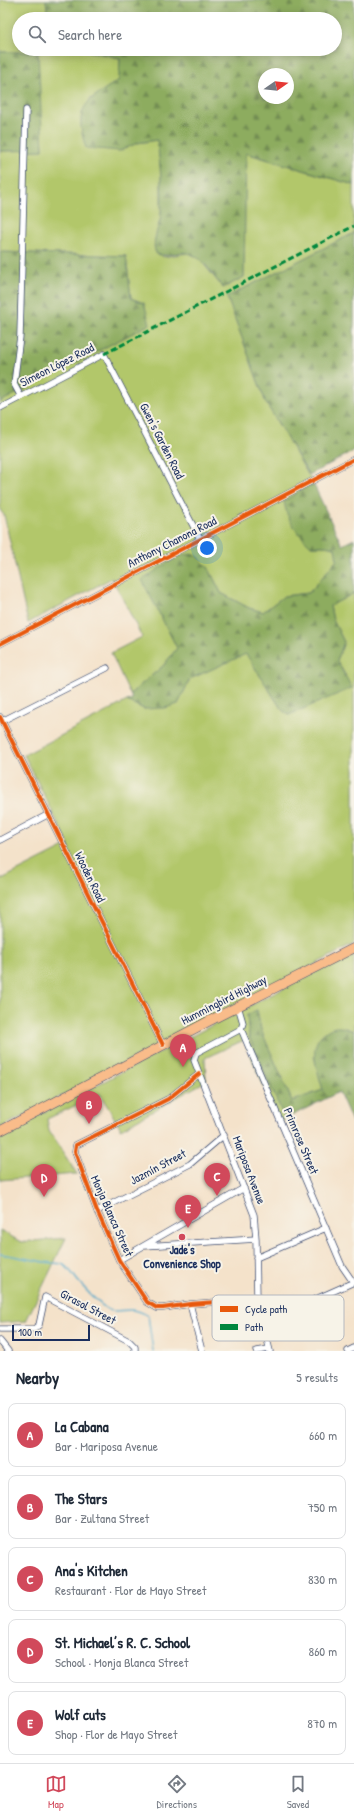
<!DOCTYPE html>
<meta charset="utf-8">
<style>
:root{--surface:#fff;--page:#f6f6f7;--text:#1f2937;--muted:#747a83;--line:#e0e1e3;--accent:#d1495b}
body{margin:0;font-family:"Patrick Hand",sans-serif;background:var(--page);color:var(--text)}
.compass{position:absolute;left:258px;top:68px;width:36px;height:36px;border-radius:50%;background:var(--surface);box-shadow:0 2px 10px #0003;rotate:76deg}
.scale{position:absolute;left:12px;bottom:10px;width:78px;box-sizing:border-box;padding-left:4px;border:2px solid #1b2f5e;border-top:0;font-size:11px;line-height:14px;white-space:nowrap;color:#1b2f5e;-webkit-text-stroke:3px #f7f3e8;paint-order:stroke}
.you{position:absolute;left:207px;top:548px;width:14px;height:14px;margin:-10px;border:3px solid #fff;border-radius:50%;background:#1a73e8;box-shadow:0 0 0 6px #1a73e833}
.badge{display:grid;place-items:center;width:26px;height:26px;border-radius:50%;background:var(--accent);color:#fff;font-size:13px;font-weight:700}
.pin{position:absolute;translate:-50% -33px;filter:drop-shadow(0 1px 2px #0008)}
.pin::after{content:'';position:absolute;top:21px;width:14px;height:12px;background:inherit;clip-path:polygon(0 0,100% 0,50% 100%)}
.list{margin:0;padding:0;list-style:none}
h2{display:flex;justify-content:space-between;align-items:center;height:52px;margin:0;padding:0 16px;font-size:17px}
h2 small{font-size:13px;font-weight:400;color:var(--muted)}
.list li{display:grid;grid-template-columns:26px 1fr auto;gap:12px;align-items:center;box-sizing:border-box;height:64px;margin:0 8px 8px;padding:0 8px;border:1px solid var(--line);border-radius:8px}
.list b{display:block;font-size:15px;white-space:nowrap}
.list p{margin:0;font-size:13px;white-space:nowrap;color:var(--muted)}
.list em{font-size:13px;font-style:normal;color:var(--muted)}
.icon{flex:none;width:22px;height:22px;fill:none;stroke:currentColor;stroke-width:2;stroke-linecap:round;stroke-linejoin:round}
.map{position:relative;flex:none;width:354px;height:1351px;overflow:hidden}
.search{position:absolute;background:var(--surface);box-shadow:0 2px 10px #0003;left:12px;right:12px;top:12px;height:44px;display:flex;align-items:center;gap:10px;box-sizing:border-box;padding:0 14px;border-radius:22px;color:var(--muted);font-size:15px}
.sheet{height:412px;background:var(--surface)}
nav{display:flex;justify-content:space-around;align-items:center;box-sizing:border-box;height:56px;border-top:1px solid var(--line);background:var(--surface);font-size:11px;color:var(--muted)}
nav a{display:grid;justify-items:center;gap:2px}
nav .on{color:var(--accent)}
.map>svg:first-child{display:block}
</style>
<div class="map">
<svg width="354" height="1351" viewBox="0 0 354 1351">
<defs>
<pattern id="forest-firs" width="22" height="20" patternUnits="userSpaceOnUse"><rect width="22" height="20" fill="#8dac5f"/><path d="M5 1l3.5 6h-7zM16 11l3.5 6h-7z" fill="#728c52"/></pattern>
</defs>
<rect width="100%" height="100%" fill="#f7f3e8"/>
<filter id="ink" filterUnits="userSpaceOnUse"><feTurbulence type="fractalNoise" baseFrequency=".025" numOctaves="2"/><feDisplacementMap in="SourceGraphic" scale="8" xChannelSelector="R" yChannelSelector="G"/><feConvolveMatrix kernelMatrix="1 2 1 2 8 2 1 2 1" color-interpolation-filters="sRGB"/></filter>
<filter id="wash" filterUnits="userSpaceOnUse"><feTurbulence type="fractalNoise" baseFrequency=".012" numOctaves="4" result="noise"/><feDisplacementMap in="SourceGraphic" scale="16" xChannelSelector="R" yChannelSelector="G"/><feGaussianBlur stdDeviation="0.9" result="paint"/><feColorMatrix in="noise" values="0 0 0 0 0 0 0 0 0 0 0 0 0 0 0 0 0 1.4 0 .05"/><feComposite in="paint" operator="in"/></filter>
<g filter="url(#wash)">
<rect width="100%" height="100%" fill="#f4e2ca"/>
<!-- green -->
<path fill="#b2c76b" stroke="#667b64" d="M 0,0 L 46,0 L 48,19 L 19,19 L 19,49 L 78,49 L 120,58 L 119,80 L 89,100 L 120,151 L 137,143 L 157,140 L 161,171 L 161,215 L 154,247 L 163,257 L 187,253 L 198,257 L 223,288 L 244,277 L 245,153 L 354,185 L 354,233 L 227,297 L 266,403 L 313,483 L 311,546 L 325,546 L 335,548 L 338,559 L 309,593 L 284,596 L 263,612 L 249,608 L 221,593 L 208,567 L 143,580 L 177,648 L 163,666 L 130,694 L 111,653 L 142,637 L 112,578 L 28,623 L 4,515 L 0,510 L 0,402 L 150,324 L 131,298 L 126,256 L 0,252 L 0,151 L 43,150 L 37,52 L 0,52 Z
M 354,593 L 354,944 L 0,1128 L 0,880 L 69,845 L 24,755 L 127,701 L 144,709 L 178,704 L 190,679 L 246,653 L 282,710 L 289,715 L 346,676 L 337,661 L 344,642 L 333,620 L 330,606 Z
M 354,952 L 354,1031 L 342,1027 L 314,1056 L 323,1090 L 292,1101 L 261,1030 L 257,1010 L 247,1015 L 249,1037 L 285,1119 L 279,1122 L 244,1040 L 205,1058 L 206,1081 L 121,1129 L 100,1094 L 47,1119 L 49,1131 L 77,1174 L 0,1180 L 0,1135 Z
M 0,1230 L 21,1242 L 66,1238 L 26,1321 L 0,1323 Z"/>
<!-- forest -->
<path fill="url(#forest-firs)" stroke="#546e5e" fill-rule="evenodd" d="M 46,0 L 354,0 L 354,185 L 246,153 L 244,277 L 223,288 C 214,277 202,255 187,253 C 176,251 168,258 156,254 C 151,241 159,228 161,215 C 163,190 160,165 157,140 L 137,143 L 120,151 L 86,148 C 72,106 87,101 119,80 L 120,58 L 78,49 L 335,49 L 335,19 L 48,19 ZM 264,74 L 288,74 L 288,98 L 264,98 Z
M 0,52 L 38,52 L 43,150 L 0,151 Z
M 354,233 L 354,451 L 309,475 L 266,403 L 227,297 Z
M 0,252 L 126,256 L 131,298 L 144,303 L 150,324 L 0,402 Z
M 313,483 L 342,545 L 354,539 L 354,593 L 330,606 L 333,620 L 344,642 L 337,661 L 352,688 L 289,715 L 282,710 L 246,654 L 190,679 L 178,704 L 165,708 L 144,709 L 127,701 L 132,699 L 130,694 L 163,666 L 177,648 L 142,580 L 179,555 L 194,554 L 208,567 L 221,593 L 249,608 L 263,612 L 284,596 L 309,593 L 337,560 L 335,548 L 325,546 L 311,546 C 296,532 287,521 284,501 Z
M 257,1010 L 261,1030 L 292,1101 L 323,1090 C 318,1071 306,1046 325,1032 C 336,1024 341,1027 354,1031 L 354,1126 L 339,1092 L 285,1119 L 249,1037 L 247,1015 Z"/>
<g fill="none" stroke-linecap="round" stroke-linejoin="round">
<!-- stream -->
<path stroke="#4da8cb" stroke-width="1.5" d="M 0,1254 C 18,1256 34,1261 52,1263 C 56,1263 60,1263 64,1265 C 70,1269 73,1275 78,1281 C 85,1289 98,1303 107,1309 C 118,1316 130,1303 148,1316 L 153,1351"/>
</g>
</g>
<g filter="url(#ink)">
<g fill="none" stroke-linecap="round" stroke-linejoin="round">
<!-- minor casing -->
<g stroke="#3c4a6e" stroke-width="7">
<path id="minor" d="M 21,397 L 14,384 L 20,336 L 26,110
M 0,408 L 104,354 L 200,539
M 0,644 L 354,459
M 0,717 L 163,1045
M 2,721 L 107,668
M 0,840 L 49,814
M 238,1006 L 243,1023 L 241,1029 L 342,1266 L 353,1282
M 241,1029 L 196,1053 L 194,1060 L 254,1215 L 256,1239 L 257,1299 L 270,1351
M 199,1074 L 168,1099 L 76,1145 L 75,1152 L 97,1211 L 119,1260 L 147,1302 L 157,1308 L 163,1308 L 190,1304 L 257,1299
M 97,1211 L 190,1164 L 224,1135
M 145,1246 L 256,1239
M 256,1258 L 326,1228
M 119,1260 L 244,1188
M 190,1304 L 202,1351
M 262,1323 L 354,1282
M 0,1329 L 34,1329 L 39,1325 L 45,1297 L 129,1341 L 135,1347 L 135,1351
M 0,1341 L 8,1351
M 257,1351 L 269,1349
M 348,1351 L 354,1348"/>
</g>
<!-- primary casing -->
<g stroke="#3c4a6e" stroke-width="10">
<path id="primary" d="M 0,1131 L 209,1021 L 354,948"/>
</g>
<!-- minor -->
<use href="#minor" stroke="#fff" stroke-width="5.5"/>
<!-- primary -->
<use href="#primary" stroke="#f9bc8a" stroke-width="9"/>
<!-- quiet -->
<path stroke="#00873e" stroke-width="3" stroke-dasharray="6 3" stroke-linecap="butt" d="M 104,354 L 354,226"/>
<!-- cycleway casing -->
<g stroke="#f7f3e8" stroke-width="6">
<path id="cycleway" d="M 0,644 L 354,459
M 0,717 L 163,1045
M 199,1074 L 168,1099 L 76,1145 L 75,1152 L 97,1211 L 119,1260 L 147,1302 L 157,1308 L 163,1308 L 190,1304 L 257,1299"/>
</g>
<!-- cycleway -->
<use href="#cycleway" stroke="#e8590c" stroke-width="4"/>
</g>
</g>
<!-- markers -->
<circle fill="#d1495b" stroke="#f7f3e8" stroke-width="1.5" cx="182" cy="1237" r="4"/>
<g text-anchor="middle" stroke-width="4" stroke-linejoin="round" paint-order="stroke">
<!-- street labels -->
<g font-size="12" fill="#1b2f5e" stroke="#f7f3e8">
<text transform="translate(57 365) rotate(-27)" y="4">Simeon López Road</text>
<text transform="translate(162 441) rotate(63)" y="4">Gwen's Garden Road</text>
<text transform="translate(172 542) rotate(-27)" y="4">Anthony Chanona Road</text>
<text transform="translate(90 877) rotate(64)" y="4">Wooden Road</text>
<text transform="translate(224 1000) rotate(-27)" y="4">Hummingbird Highway</text>
<text transform="translate(301 1141) rotate(67)" y="4">Primrose Street</text>
<text transform="translate(158 1167) rotate(-28)" y="4">Jazmín Street</text>
<text transform="translate(249 1170) rotate(69)" y="4">Mariposa Avenue</text>
<text transform="translate(112 1216) rotate(66)" y="4">Monja Blanca Street</text>
<text transform="translate(88 1307) rotate(28)" y="4">Girasol Street</text>
</g>
<!-- poi labels -->
<g font-size="12" font-weight="bold" fill="#1b2f5e" stroke="#f7f3e8">
<text x="182" y="1254">Jade's<tspan x="182" dy="14">Convenience Shop</tspan></text>
</g>
</g>
<!-- legend -->
<rect x="212" y="1295" width="132" height="46" rx="6" fill="#f7f3e8" stroke="#b5b8bf" stroke-width="1"/>
<rect x="220" y="1306" width="18" height="6" fill="#e8590c"/>
<rect x="220" y="1324" width="18" height="6" fill="#00873e"/>
<g font-size="11" fill="#1b2f5e">
<text x="245" y="1313">Cycle path</text>
<text x="245" y="1331">Path</text>
</g>
</svg>
<svg class="compass" viewBox="-18 -18 36 36"><path d="M0-13l5 13h-10z" fill="#e53935"/><path d="M0 13l5-13h-10z" fill="#747a83"/></svg>
<div class="scale">100 m</div>
<div class="you"></div>
<div class="pin badge" style="left:183px;top:1067px">A</div>
<div class="pin badge" style="left:89px;top:1124px">B</div>
<div class="pin badge" style="left:217px;top:1196px">C</div>
<div class="pin badge" style="left:44px;top:1197px">D</div>
<div class="pin badge" style="left:188px;top:1228px">E</div>
<div class="search"><svg class="icon" aria-label="search" viewBox="0 0 24 24"><circle cx="10" cy="10" r="6"/><path d="M15 15l6 6"/></svg>Search here</div>
</div>
<section class="sheet">
<h2>Nearby<small>5 results</small></h2>
<ul class="list">
<li><span class="badge">A</span><div><b>La Cabana</b><p>Bar · Mariposa Avenue</p></div><em>660 m</em></li>
<li><span class="badge">B</span><div><b>The Stars</b><p>Bar · Zultana Street</p></div><em>750 m</em></li>
<li><span class="badge">C</span><div><b>Ana's Kitchen</b><p>Restaurant · Flor de Mayo Street</p></div><em>830 m</em></li>
<li><span class="badge">D</span><div><b>St. Michael’s R. C. School</b><p>School · Monja Blanca Street</p></div><em>860 m</em></li>
<li><span class="badge">E</span><div><b>Wolf cuts</b><p>Shop · Flor de Mayo Street</p></div><em>870 m</em></li>
</ul>
</section>
<nav>
<a class="on"><svg class="icon" aria-label="map" viewBox="0 0 24 24"><path d="M3 6l6-2 6 2 6-2v14l-6 2-6-2-6 2zM9 4v14M15 6v14"/></svg>Map</a>
<a><svg class="icon" aria-label="directions" viewBox="0 0 24 24"><path d="M12 3l9 9-9 9-9-9zM9 14v-3h6M13 9l2 2-2 2"/></svg>Directions</a>
<a><svg class="icon" aria-label="saved" viewBox="0 0 24 24"><path d="M7 4h10v16l-5-4-5 4z"/></svg>Saved</a>
</nav>
